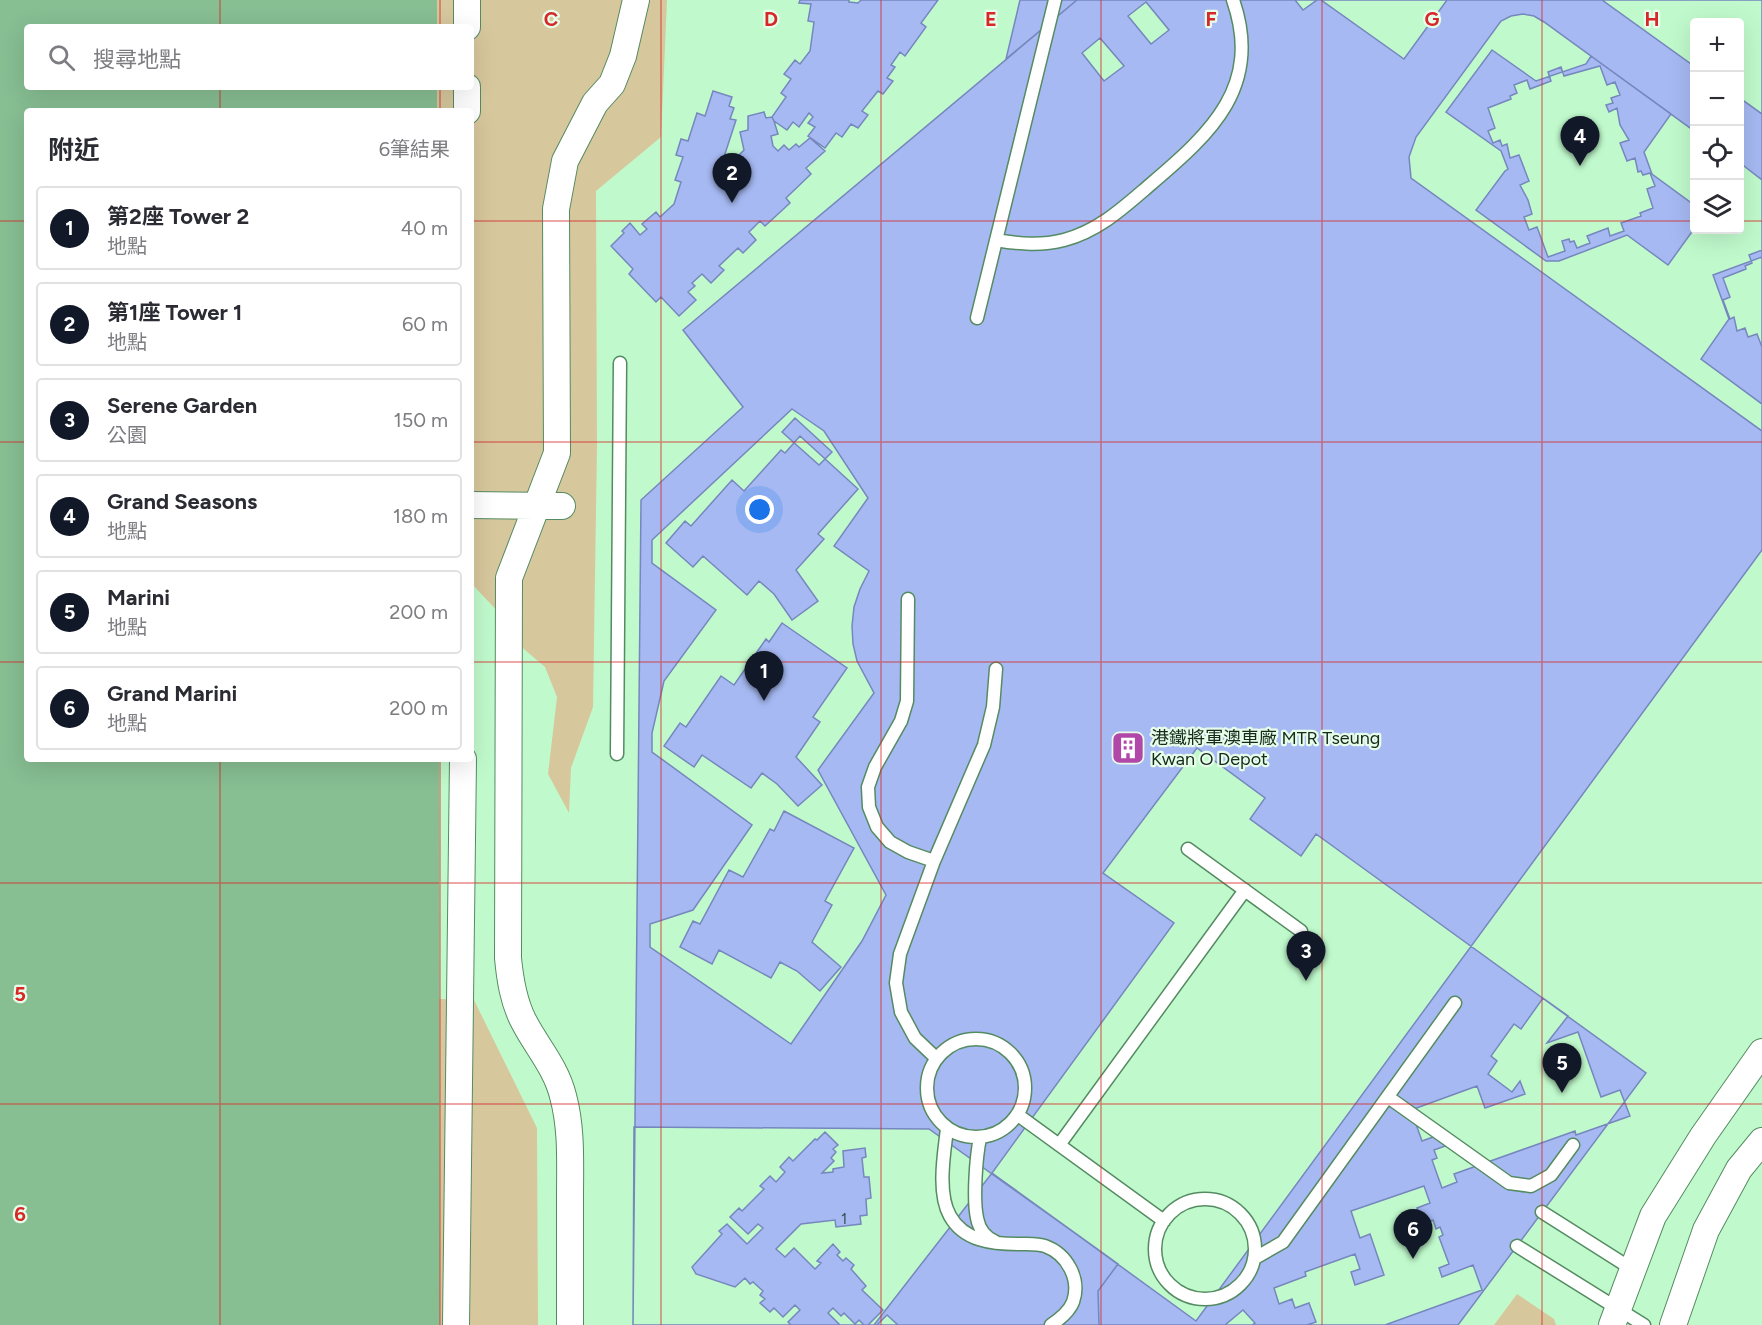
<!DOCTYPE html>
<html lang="zh-TW">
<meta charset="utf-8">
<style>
:root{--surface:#fff;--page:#f7f7f7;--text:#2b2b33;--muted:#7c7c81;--line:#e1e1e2;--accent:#111827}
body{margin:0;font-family:Figtree,"Noto Sans TC",sans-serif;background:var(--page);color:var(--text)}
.controls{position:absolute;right:18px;top:18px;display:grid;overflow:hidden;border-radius:6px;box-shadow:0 6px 24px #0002}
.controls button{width:54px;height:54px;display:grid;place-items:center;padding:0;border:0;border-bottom:2px solid var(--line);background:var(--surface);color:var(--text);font:30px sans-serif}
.you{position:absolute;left:760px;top:510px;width:21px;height:21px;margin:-15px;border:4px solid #fff;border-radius:50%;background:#1a73e8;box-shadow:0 0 0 9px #1a73e833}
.badge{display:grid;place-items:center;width:39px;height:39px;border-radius:50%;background:var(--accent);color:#fff;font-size:20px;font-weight:700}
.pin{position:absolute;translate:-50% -50px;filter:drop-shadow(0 2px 3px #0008)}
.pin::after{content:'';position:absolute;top:32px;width:21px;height:18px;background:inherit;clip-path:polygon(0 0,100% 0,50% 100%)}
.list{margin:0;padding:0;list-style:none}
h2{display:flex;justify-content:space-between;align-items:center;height:78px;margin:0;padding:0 24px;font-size:26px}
h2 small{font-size:20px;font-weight:400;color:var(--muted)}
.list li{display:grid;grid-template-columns:39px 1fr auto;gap:18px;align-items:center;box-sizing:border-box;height:84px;margin:0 12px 12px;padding:0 12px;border:2px solid var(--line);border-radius:6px}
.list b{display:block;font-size:22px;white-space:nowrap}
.list p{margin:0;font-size:20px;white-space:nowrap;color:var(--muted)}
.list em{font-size:20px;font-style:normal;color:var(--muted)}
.icon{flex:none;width:33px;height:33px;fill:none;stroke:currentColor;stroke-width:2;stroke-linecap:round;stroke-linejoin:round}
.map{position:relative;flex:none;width:1762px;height:1325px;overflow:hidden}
.search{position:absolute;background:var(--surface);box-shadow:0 6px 24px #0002;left:24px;top:24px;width:450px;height:66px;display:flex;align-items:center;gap:15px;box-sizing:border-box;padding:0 21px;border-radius:6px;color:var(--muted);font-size:22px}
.panel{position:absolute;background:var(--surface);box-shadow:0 6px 24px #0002;left:24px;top:108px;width:450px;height:654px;border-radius:6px}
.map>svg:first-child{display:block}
</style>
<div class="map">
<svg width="1762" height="1325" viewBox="0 0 1762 1325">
<rect width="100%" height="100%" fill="#c0facc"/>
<!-- green -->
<path fill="#d7c79d" d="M 437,0 L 667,0 L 661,137 L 596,191 L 597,446 L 593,707 L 571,768 L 569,813 L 548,774 L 557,697 L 545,667 L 518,644 L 502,616 L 471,583 L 471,111 L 437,111 L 437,87 L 471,87 L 471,27 L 437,27 Z
M 439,999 L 474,1000 L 537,1128 L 538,1325 L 440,1325 Z
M 1517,1294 L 1554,1319 L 1556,1325 L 1494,1325 Z"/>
<!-- water -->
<path fill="#87be92" d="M 0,0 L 437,0 L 437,27 L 27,27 L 27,87 L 437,87 L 437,111 L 27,111 L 27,759 L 439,759 L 440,1325 L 0,1325 Z"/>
<!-- building -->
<path fill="#a6b9f2" stroke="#7687bd" stroke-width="1.5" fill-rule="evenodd" d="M 800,0 L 849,0 L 849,2 L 858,3 L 861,0 L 938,0 L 921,23 L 926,27 L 905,56 L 900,52 L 891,65 L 895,67 L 887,78 L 893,81 L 883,94 L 878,91 L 862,111 L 868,115 L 858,128 L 851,124 L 842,137 L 836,133 L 825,148 L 808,136 L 815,127 L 808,123 L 813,117 L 809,113 L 799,127 L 793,122 L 787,130 L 774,121 L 772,117 L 786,97 L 781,93 L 791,79 L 784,74 L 795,60 L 800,64 L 810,51 L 814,22 L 808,21 L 811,4 L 799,3 Z
M 1020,0 L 1077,0 L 1006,59 Z
M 1077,0 L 1762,0 L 1762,550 L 1196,1321 L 992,1173 L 874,1325 L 633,1325 L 641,500 L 743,407 L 683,330 ZM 1694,22 L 1740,22 L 1740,230 L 1694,230 Z
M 1295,0 L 1317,0 L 1303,10 Z
M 1321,0 L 1447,0 L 1404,59 Z
M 1602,0 L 1762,0 L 1762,114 L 1740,98 L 1740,22 L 1694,22 L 1694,66 Z
M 1146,2 L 1169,30 L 1151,44 L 1128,16 Z
M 1523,14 L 1534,16 L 1544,22 L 1694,131 L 1694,230 L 1740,230 L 1740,163 L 1762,180 L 1762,431 L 1411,178 L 1409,157 L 1416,137 L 1501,21 L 1511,16 Z
M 1100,38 L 1124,66 L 1104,81 L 1082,53 Z
M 1492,50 L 1536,81 L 1586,64 L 1591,56 L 1671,114 L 1644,152 L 1652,174 L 1694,205 L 1694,229 L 1668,265 L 1627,235 L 1559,261 L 1546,261 L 1476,210 L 1505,171 L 1508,169 L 1501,151 L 1446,112 Z
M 1600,66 L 1607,85 L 1615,82 L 1620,95 L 1611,98 L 1613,103 L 1606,105 L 1609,112 L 1617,108 L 1620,125 L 1629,140 L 1620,143 L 1627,161 L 1635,158 L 1638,172 L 1641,171 L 1643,175 L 1650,173 L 1655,186 L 1647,189 L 1653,208 L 1640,213 L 1641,216 L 1621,223 L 1624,231 L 1610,236 L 1608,228 L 1587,236 L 1590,243 L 1577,248 L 1574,241 L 1570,242 L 1569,239 L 1562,241 L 1565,251 L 1548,257 L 1537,227 L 1529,230 L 1524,217 L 1532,214 L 1528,200 L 1520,185 L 1529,181 L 1519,155 L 1510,158 L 1507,144 L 1502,146 L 1500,140 L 1493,143 L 1488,131 L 1495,128 L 1488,108 L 1511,99 L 1510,96 L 1517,93 L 1514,85 L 1527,80 L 1530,89 L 1551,81 L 1548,72 L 1561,67 L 1564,76 Z
M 713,91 L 732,97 L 729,106 L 734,108 L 730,119 L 736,120 L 724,157 L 734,160 L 744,150 L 740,132 L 748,130 L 748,116 L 764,112 L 766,118 L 772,117 L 774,121 L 778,134 L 771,136 L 773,146 L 778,151 L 784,145 L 789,150 L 796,144 L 799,147 L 810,138 L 825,151 L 806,168 L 811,174 L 786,198 L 790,203 L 765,226 L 760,221 L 749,232 L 756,240 L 743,253 L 738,248 L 719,266 L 724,270 L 711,283 L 702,274 L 692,283 L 695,286 L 688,292 L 696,300 L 679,316 L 661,297 L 656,302 L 629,274 L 633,269 L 611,246 L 624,233 L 622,231 L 630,223 L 640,235 L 647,229 L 642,224 L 656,212 L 660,217 L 674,204 L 681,182 L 675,180 L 683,157 L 676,155 L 681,139 L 688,141 L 697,113 L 705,116 Z
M 1762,250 L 1762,347 L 1757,334 L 1748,337 L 1745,328 L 1737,331 L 1734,317 L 1730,319 L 1723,300 L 1730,297 L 1723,278 L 1746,269 L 1745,266 L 1752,263 L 1749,255 Z
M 1762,257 L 1762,404 L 1701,359 L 1729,319 L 1713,275 Z
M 792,409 L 824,431 L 868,498 L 834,546 L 869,571 L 860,589 L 854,607 L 852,626 L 853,644 L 857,661 L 874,693 L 818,770 L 886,895 L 862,941 L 791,1044 L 650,947 L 650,924 L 693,910 L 752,825 L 652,752 L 652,733 L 664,681 L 716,610 L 652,563 L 652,540 Z
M 795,418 L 832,452 L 819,465 L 782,432 Z
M 800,436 L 858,489 L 818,534 L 824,539 L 796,570 L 818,601 L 792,620 L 774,594 L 759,581 L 747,595 L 703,556 L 693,567 L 666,543 L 685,521 L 691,526 L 732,480 L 744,491 L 781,450 L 785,453 Z
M 782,623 L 847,668 L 813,717 L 820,722 L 796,757 L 822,785 L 798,806 L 777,784 L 762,773 L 751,788 L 702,755 L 694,767 L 664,746 L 680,723 L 686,727 L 721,676 L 734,685 L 766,639 L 769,642 Z
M 1197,748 L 1265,798 L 1250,819 L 1301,856 L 1316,834 L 1646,1073 L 1458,1325 L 1099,1325 L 1098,1291 L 1118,1264 L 992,1173 L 1174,923 L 1103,873 Z
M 784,811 L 854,848 L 825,901 L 832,905 L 812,942 L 841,967 L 820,991 L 797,971 L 780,962 L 771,978 L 719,950 L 712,964 L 680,947 L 693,921 L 700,924 L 729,870 L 743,877 L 770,829 L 774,831 Z
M 1543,998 L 1568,1016 L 1547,1043 L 1578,1032 L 1601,1097 L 1620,1090 L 1630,1116 L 1576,1135 L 1575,1131 L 1454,1174 L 1457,1182 L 1442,1188 L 1432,1160 L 1437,1158 L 1434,1150 L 1448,1145 L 1444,1133 L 1422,1141 L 1411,1110 L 1477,1086 L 1485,1108 L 1525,1094 L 1520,1081 L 1512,1092 L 1488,1074 L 1497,1061 L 1491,1056 L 1514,1024 L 1521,1029 Z
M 634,1127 L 929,1129 L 1118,1264 L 1098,1291 L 1099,1325 L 633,1325 Z
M 825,1132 L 838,1145 L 833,1149 L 836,1152 L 831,1158 L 834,1161 L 822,1173 L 833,1172 L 833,1169 L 844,1167 L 843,1151 L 865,1148 L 866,1157 L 862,1158 L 864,1177 L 869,1177 L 871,1198 L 866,1199 L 867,1215 L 860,1216 L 861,1224 L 836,1227 L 835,1220 L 801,1224 L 776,1249 L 785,1257 L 794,1248 L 815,1269 L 821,1263 L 817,1261 L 833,1244 L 840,1252 L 837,1255 L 843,1261 L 846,1258 L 854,1265 L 851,1269 L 866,1286 L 862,1290 L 883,1310 L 868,1325 L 864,1325 L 859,1320 L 855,1324 L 844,1313 L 841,1316 L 833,1308 L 828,1313 L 840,1325 L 791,1325 L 788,1322 L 800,1310 L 795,1305 L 783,1317 L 774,1308 L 770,1312 L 760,1303 L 765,1299 L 760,1295 L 763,1291 L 753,1282 L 750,1284 L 745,1278 L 735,1287 L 696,1274 L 692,1267 L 722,1234 L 719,1231 L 727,1224 L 747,1244 L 763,1228 L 758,1224 L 748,1234 L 730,1217 L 739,1208 L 742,1211 L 764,1189 L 760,1186 L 770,1176 L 776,1182 L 785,1172 L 780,1167 L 789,1157 L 793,1161 L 815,1139 L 817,1140 Z
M 1424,1186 L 1430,1203 L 1417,1208 L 1423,1224 L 1433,1220 L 1436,1229 L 1440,1227 L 1443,1235 L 1439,1237 L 1449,1264 L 1439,1268 L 1442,1277 L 1473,1265 L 1482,1290 L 1385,1325 L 1307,1325 L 1316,1322 L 1309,1303 L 1295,1308 L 1292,1299 L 1279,1304 L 1274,1288 L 1306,1276 L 1305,1272 L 1355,1254 L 1360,1269 L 1351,1272 L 1355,1285 L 1384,1275 L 1370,1234 L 1360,1238 L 1351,1211 Z
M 1243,1310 L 1255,1323 L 1252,1325 L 1225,1325 Z
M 887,1315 L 898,1325 L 877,1325 Z"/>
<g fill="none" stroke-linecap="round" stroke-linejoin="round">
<!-- lane casing -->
<g stroke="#558b62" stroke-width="15">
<path id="lane" d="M 996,240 C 1019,244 1041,246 1064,240 C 1099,231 1124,207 1151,184 C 1211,133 1263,86 1233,0
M 977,318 L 1055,0
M 908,599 L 907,701 L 901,721 L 875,767 L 868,787 L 869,807 L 877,827 L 890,842 L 908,852 L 934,861
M 617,754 L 620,363
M 1188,849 L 1301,931
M927 1088a49 49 0 1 1 98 0a49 49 0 1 1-98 0Z
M 936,1058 L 915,1038 L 901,1012 L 896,983 L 900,954 L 934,861 L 984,745 L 993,707 L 996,669
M 1388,1097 L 1509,1183 L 1531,1186 L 1551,1175 L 1573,1145
M 1018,1115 L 1164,1221
M 947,1129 C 944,1154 937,1193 950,1216 C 964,1241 992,1244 1018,1244 C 1026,1244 1037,1243 1045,1246 C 1067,1254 1081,1279 1073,1302 C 1069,1312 1060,1319 1051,1325
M 980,1138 C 976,1157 973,1199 977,1218 C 979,1229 986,1238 996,1242
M 1059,1145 L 1245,890
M1155 1249a50 50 0 1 1 100 0a50 50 0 1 1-100 0Z
M 1542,1212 L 1632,1269
M 1517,1246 L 1644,1325
M 1255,1258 L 1283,1242 L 1455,1003"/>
</g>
<!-- street casing -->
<g stroke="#558b62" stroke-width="28">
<path id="street" d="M 467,27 L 467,0
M 467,111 L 467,87
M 471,505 L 562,506
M 456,1325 L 463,759
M 570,1325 C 570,1282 570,1239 570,1197 C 570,1163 572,1129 563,1096 C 556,1067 536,1046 523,1020 C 513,1000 510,979 508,958 L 509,578 L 557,453 L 556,209 L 565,161 L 595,103 L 612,84 L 623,56 L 636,0
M 1612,1325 L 1653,1216 L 1703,1136 L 1762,1052
M 1673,1325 L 1706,1230 L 1739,1169 L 1762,1141"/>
</g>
<!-- lane -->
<use href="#lane" stroke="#fff" stroke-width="12"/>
<!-- street -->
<use href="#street" stroke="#fff" stroke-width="26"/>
</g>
<!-- grid -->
<path fill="none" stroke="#d62828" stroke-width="1.5" stroke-opacity="0.55" d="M 220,0 L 220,27M 440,0 L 440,27M 661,0 L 661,1325M 881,0 L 881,1325M 1101,0 L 1101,1325M 1322,0 L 1322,1325M 1542,0 L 1542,1325M 220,87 L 220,111M 440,87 L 440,111M 0,221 L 27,221M 471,221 L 1694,221M 1740,221 L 1762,221M 0,442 L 27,442M 471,442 L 1762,442M 0,662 L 27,662M 471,662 L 1762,662M 220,759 L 220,1325M 440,759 L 440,1325M 0,883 L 1762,883M 0,1104 L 1762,1104"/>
<!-- icons -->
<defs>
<g id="building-square" transform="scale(1.725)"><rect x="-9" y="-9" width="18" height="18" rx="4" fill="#b147a9" stroke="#e7fdea"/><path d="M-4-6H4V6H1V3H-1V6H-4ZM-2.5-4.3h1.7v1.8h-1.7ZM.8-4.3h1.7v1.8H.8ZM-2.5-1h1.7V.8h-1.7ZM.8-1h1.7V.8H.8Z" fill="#fff"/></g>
</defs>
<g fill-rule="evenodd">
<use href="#building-square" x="1128" y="748"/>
</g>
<g text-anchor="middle" stroke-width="4.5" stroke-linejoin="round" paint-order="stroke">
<!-- number labels -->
<g font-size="15" fill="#394e51">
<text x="844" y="1224">1</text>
</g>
<!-- poi labels -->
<g font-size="18" fill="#152b1b" stroke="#e7fdea" text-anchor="start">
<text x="1151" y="744">港鐵將軍澳車廠 MTR Tseung<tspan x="1151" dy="21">Kwan O Depot</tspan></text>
</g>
</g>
<g font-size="20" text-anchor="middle" font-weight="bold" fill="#d62828" stroke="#e7fdea" stroke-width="4.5" stroke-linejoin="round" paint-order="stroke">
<text x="551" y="26">C</text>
<text x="771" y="26">D</text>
<text x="991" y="26">E</text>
<text x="1211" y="26">F</text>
<text x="1432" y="26">G</text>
<text x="1652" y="26">H</text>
<text x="20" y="1001">5</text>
<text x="20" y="1221">6</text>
</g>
</svg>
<div class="controls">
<button>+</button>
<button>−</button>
<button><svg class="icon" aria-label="locate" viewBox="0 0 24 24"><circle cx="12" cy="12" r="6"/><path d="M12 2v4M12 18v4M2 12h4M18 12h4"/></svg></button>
<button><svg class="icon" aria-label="layers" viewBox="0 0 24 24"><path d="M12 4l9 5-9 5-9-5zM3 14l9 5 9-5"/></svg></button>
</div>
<div class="you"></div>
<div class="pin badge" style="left:764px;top:701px">1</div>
<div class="pin badge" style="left:732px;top:203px">2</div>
<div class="pin badge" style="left:1306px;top:981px">3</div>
<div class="pin badge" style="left:1580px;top:166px">4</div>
<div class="pin badge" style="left:1562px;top:1093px">5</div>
<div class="pin badge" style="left:1413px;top:1259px">6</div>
<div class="search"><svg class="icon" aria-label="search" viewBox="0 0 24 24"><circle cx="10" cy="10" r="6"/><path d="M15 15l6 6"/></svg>搜尋地點</div>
<section class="panel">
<h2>附近<small>6筆結果</small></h2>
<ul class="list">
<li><span class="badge">1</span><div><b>第2座 Tower 2</b><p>地點</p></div><em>40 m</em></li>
<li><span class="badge">2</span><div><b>第1座 Tower 1</b><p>地點</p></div><em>60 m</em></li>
<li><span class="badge">3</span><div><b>Serene Garden</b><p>公園</p></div><em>150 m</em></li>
<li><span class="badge">4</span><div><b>Grand Seasons</b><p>地點</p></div><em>180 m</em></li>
<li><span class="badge">5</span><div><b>Marini</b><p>地點</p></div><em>200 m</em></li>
<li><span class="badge">6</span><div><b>Grand Marini</b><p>地點</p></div><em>200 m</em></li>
</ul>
</section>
</div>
